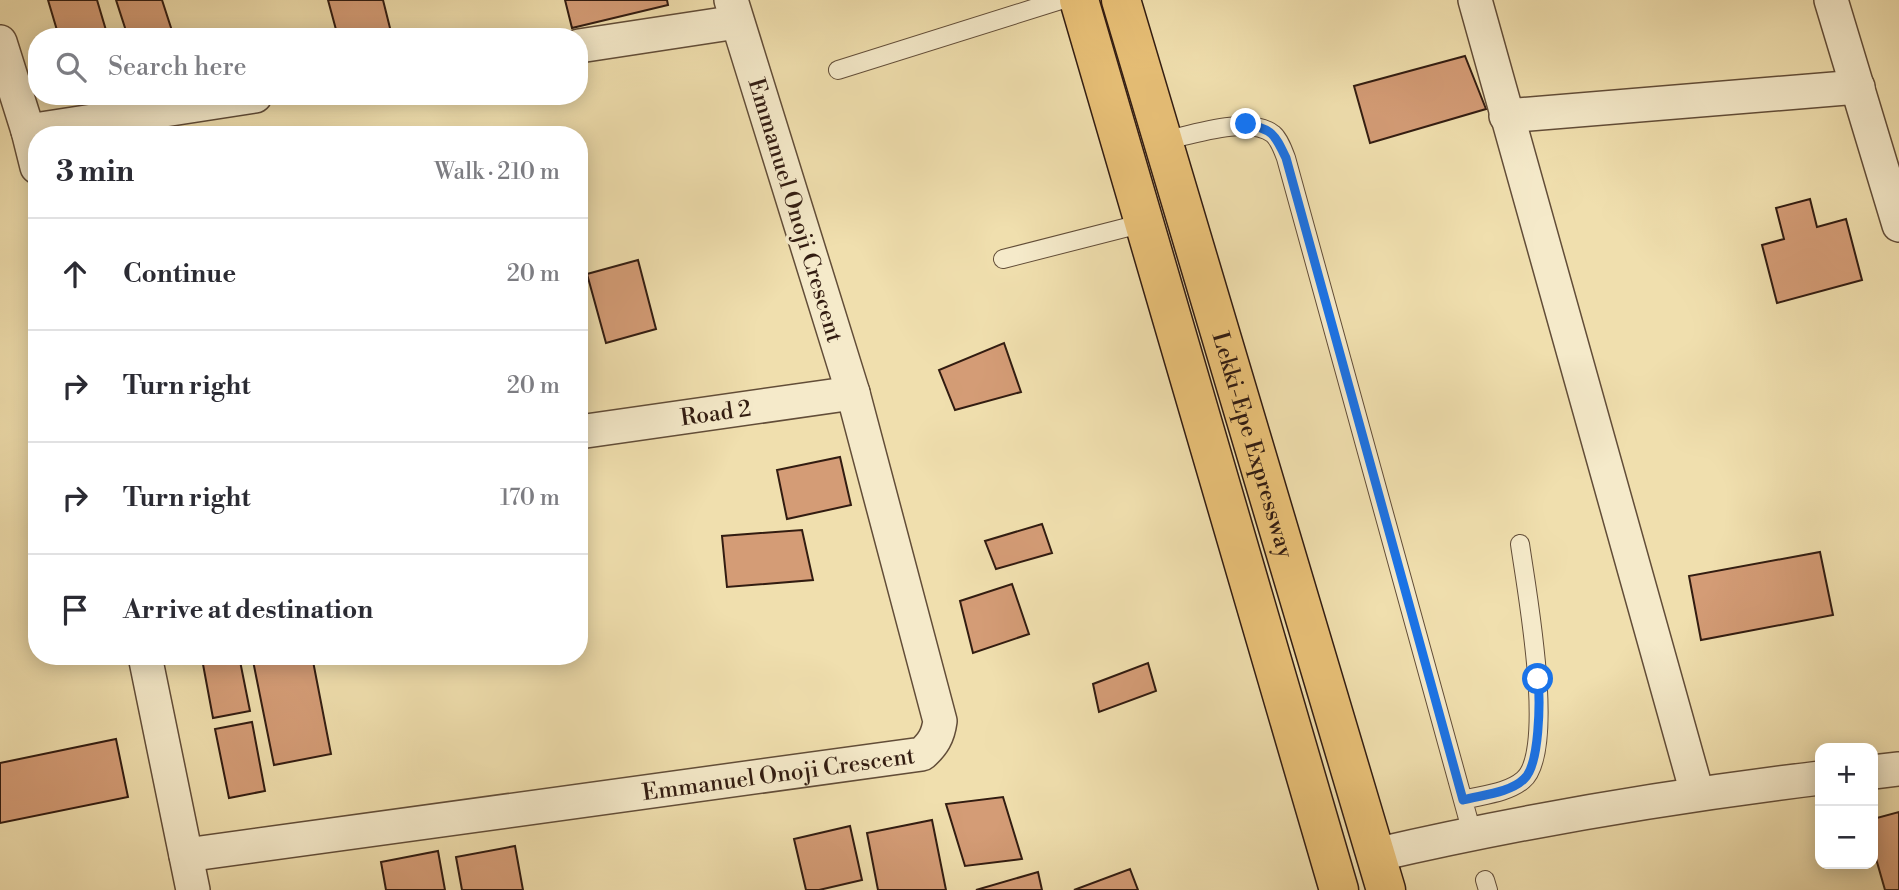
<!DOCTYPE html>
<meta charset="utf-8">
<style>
:root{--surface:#fff;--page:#f7f7f7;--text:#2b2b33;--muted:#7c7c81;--line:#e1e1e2}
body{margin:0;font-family:"Libre Bodoni",serif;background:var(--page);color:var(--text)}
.controls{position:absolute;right:21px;bottom:21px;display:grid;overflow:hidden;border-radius:14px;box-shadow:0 4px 18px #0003}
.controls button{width:63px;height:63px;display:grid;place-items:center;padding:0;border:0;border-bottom:2px solid var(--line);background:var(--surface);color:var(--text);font:35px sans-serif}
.stop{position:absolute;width:21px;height:21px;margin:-16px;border:5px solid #1a73e8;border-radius:50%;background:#fff}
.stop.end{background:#1a73e8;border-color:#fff;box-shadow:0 2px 7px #0008}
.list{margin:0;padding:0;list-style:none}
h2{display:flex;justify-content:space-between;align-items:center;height:91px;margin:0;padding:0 28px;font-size:30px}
h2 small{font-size:23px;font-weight:400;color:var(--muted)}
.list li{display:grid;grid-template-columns:46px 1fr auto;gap:21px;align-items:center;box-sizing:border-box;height:112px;padding:0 28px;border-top:2px solid var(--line)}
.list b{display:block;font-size:26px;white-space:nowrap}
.list em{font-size:23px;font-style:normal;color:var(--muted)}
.icon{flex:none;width:38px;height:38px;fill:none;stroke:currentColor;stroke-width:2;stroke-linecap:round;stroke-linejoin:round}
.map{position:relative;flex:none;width:1899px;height:890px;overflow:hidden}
.search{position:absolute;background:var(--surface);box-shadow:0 4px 18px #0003;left:28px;top:28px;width:560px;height:77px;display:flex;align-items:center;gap:18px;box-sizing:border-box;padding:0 24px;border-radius:28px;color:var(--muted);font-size:26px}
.panel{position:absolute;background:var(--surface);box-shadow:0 4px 18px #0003;left:28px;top:126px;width:560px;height:539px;border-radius:28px}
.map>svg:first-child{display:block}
</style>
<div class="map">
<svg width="1899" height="890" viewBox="0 0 1899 890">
<rect width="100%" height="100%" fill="#f0dfae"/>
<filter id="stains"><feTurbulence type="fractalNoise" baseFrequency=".00286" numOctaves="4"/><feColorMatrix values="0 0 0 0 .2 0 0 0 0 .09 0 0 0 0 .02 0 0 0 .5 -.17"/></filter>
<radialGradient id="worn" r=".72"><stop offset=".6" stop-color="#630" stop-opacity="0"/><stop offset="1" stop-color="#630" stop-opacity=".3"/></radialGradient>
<!-- building -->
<path fill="#d49c76" stroke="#321c11" stroke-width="2" d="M 48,0 L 97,0 L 108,37 L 59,37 Z
M 116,0 L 162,0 L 174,37 L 128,37 Z
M 328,0 L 383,0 L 392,36 L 338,37 Z
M 565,0 L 667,0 L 668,5 L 572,28 Z
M 1465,56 L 1486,109 L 1370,143 L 1354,86 Z
M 78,96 L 126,96 L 127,97 L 82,111 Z
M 1810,199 L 1817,227 L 1846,219 L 1862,280 L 1777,303 L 1762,245 L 1784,239 L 1776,208 Z
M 638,260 L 656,329 L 606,343 L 587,274 Z
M 1004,343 L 1021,392 L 955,410 L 939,370 Z
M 840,457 L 851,505 L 787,519 L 777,470 Z
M 1042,524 L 1052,553 L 996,569 L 985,541 Z
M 802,530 L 813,580 L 727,587 L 722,536 Z
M 1820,552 L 1833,615 L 1701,640 L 1689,576 Z
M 1012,584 L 1029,634 L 973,653 L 960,601 Z
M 215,656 L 239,656 L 250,711 L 213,718 L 202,659 Z
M 252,656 L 312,656 L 331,754 L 274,765 Z
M 1148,663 L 1156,691 L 1099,712 L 1093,684 Z
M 252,722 L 265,791 L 229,798 L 215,729 Z
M 116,739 L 128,797 L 0,823 L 0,763 Z
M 1003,797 L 1022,859 L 965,866 L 946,804 Z
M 1899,812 L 1899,890 L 1885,890 L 1873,848 L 1873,819 Z
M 932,820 L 946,890 L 878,890 L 867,833 Z
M 850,826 L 862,880 L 819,890 L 806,890 L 794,839 Z
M 515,846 L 523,890 L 462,890 L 456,857 Z
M 438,851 L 445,890 L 386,890 L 381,862 Z
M 1130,869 L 1138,890 L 1074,890 Z
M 1038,872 L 1042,890 L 976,890 Z"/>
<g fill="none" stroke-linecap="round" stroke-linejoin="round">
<!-- lane casing -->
<g stroke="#624d38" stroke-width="20">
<path id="lane" d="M 838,70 L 1061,0
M 1163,141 C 1191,135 1249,115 1273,134 C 1279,139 1283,150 1286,158 L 1472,833
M 1003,259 L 1144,223
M 1463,800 C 1482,795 1508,793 1523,780 C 1557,753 1526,587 1520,544
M 1485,880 L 1488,890"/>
</g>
<!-- street casing -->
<g stroke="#624d38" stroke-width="36">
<g id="street">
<path d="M 1475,0 L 1697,793"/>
<path d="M 1831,0 L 1899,225"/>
<path d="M 0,42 L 28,131 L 37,167"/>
<path d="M 579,46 L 737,22"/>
<path d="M 1506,116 L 1858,87"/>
<path d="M 28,131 L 255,96"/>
<path id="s1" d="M 579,432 L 853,393"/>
<path d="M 145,656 L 193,890"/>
<path d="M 1873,772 L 1899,769"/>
<path id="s2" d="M 186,855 L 922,754 C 933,744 938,736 940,721 L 853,393 L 731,0"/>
<path d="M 1375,855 C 1522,821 1671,796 1820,778"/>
</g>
</g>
<!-- highway casing -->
<g stroke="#321c11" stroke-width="41">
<g id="highway">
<path d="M 1079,0 L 1339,890"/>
<path id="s3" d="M 1121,0 L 1386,890"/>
</g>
</g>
<!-- lane -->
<use href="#lane" stroke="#f5eaca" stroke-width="18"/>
<!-- street -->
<use href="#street" stroke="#f5eaca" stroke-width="33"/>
<!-- highway -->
<use href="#highway" stroke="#e8c077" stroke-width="38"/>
</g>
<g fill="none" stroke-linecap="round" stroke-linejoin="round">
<!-- route -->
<path stroke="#1a73e8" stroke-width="9" d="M 1246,124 C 1273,129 1275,135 1286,158 L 1463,800 C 1481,795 1510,793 1524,779 C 1540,765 1540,700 1538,679"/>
</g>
<g text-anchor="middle" stroke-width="7" stroke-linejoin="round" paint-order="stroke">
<!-- street labels -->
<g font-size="23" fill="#321c11" stroke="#f5eaca">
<text transform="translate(796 210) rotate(73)" y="8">Emmanuel Onoji Crescent</text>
<text dy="8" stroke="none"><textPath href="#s1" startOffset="138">Road 2</textPath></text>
<text dy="8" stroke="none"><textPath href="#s3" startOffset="464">Lekki-Epe Expressway</textPath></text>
<text dy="8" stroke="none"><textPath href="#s2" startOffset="598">Emmanuel Onoji Crescent</textPath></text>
</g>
</g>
<rect width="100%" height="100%" filter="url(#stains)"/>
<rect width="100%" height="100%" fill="url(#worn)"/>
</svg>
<div class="controls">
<button>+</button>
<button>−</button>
</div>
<div class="stop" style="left:1538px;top:679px"></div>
<div class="stop end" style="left:1246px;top:124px"></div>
<div class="search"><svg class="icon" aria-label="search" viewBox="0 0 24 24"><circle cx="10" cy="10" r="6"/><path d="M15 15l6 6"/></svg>Search here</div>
<section class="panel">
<h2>3 min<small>Walk · 210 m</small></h2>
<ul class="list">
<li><svg class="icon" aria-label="ahead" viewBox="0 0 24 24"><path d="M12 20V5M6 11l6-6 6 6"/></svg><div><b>Continue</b></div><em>20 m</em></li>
<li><svg class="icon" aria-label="right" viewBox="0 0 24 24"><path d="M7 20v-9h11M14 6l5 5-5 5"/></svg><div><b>Turn right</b></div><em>20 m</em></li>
<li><svg class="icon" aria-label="right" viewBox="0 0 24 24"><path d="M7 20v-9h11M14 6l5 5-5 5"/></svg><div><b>Turn right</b></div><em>170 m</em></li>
<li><svg class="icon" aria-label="arrive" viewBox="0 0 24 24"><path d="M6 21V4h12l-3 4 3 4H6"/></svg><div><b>Arrive at destination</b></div></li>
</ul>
</section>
</div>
